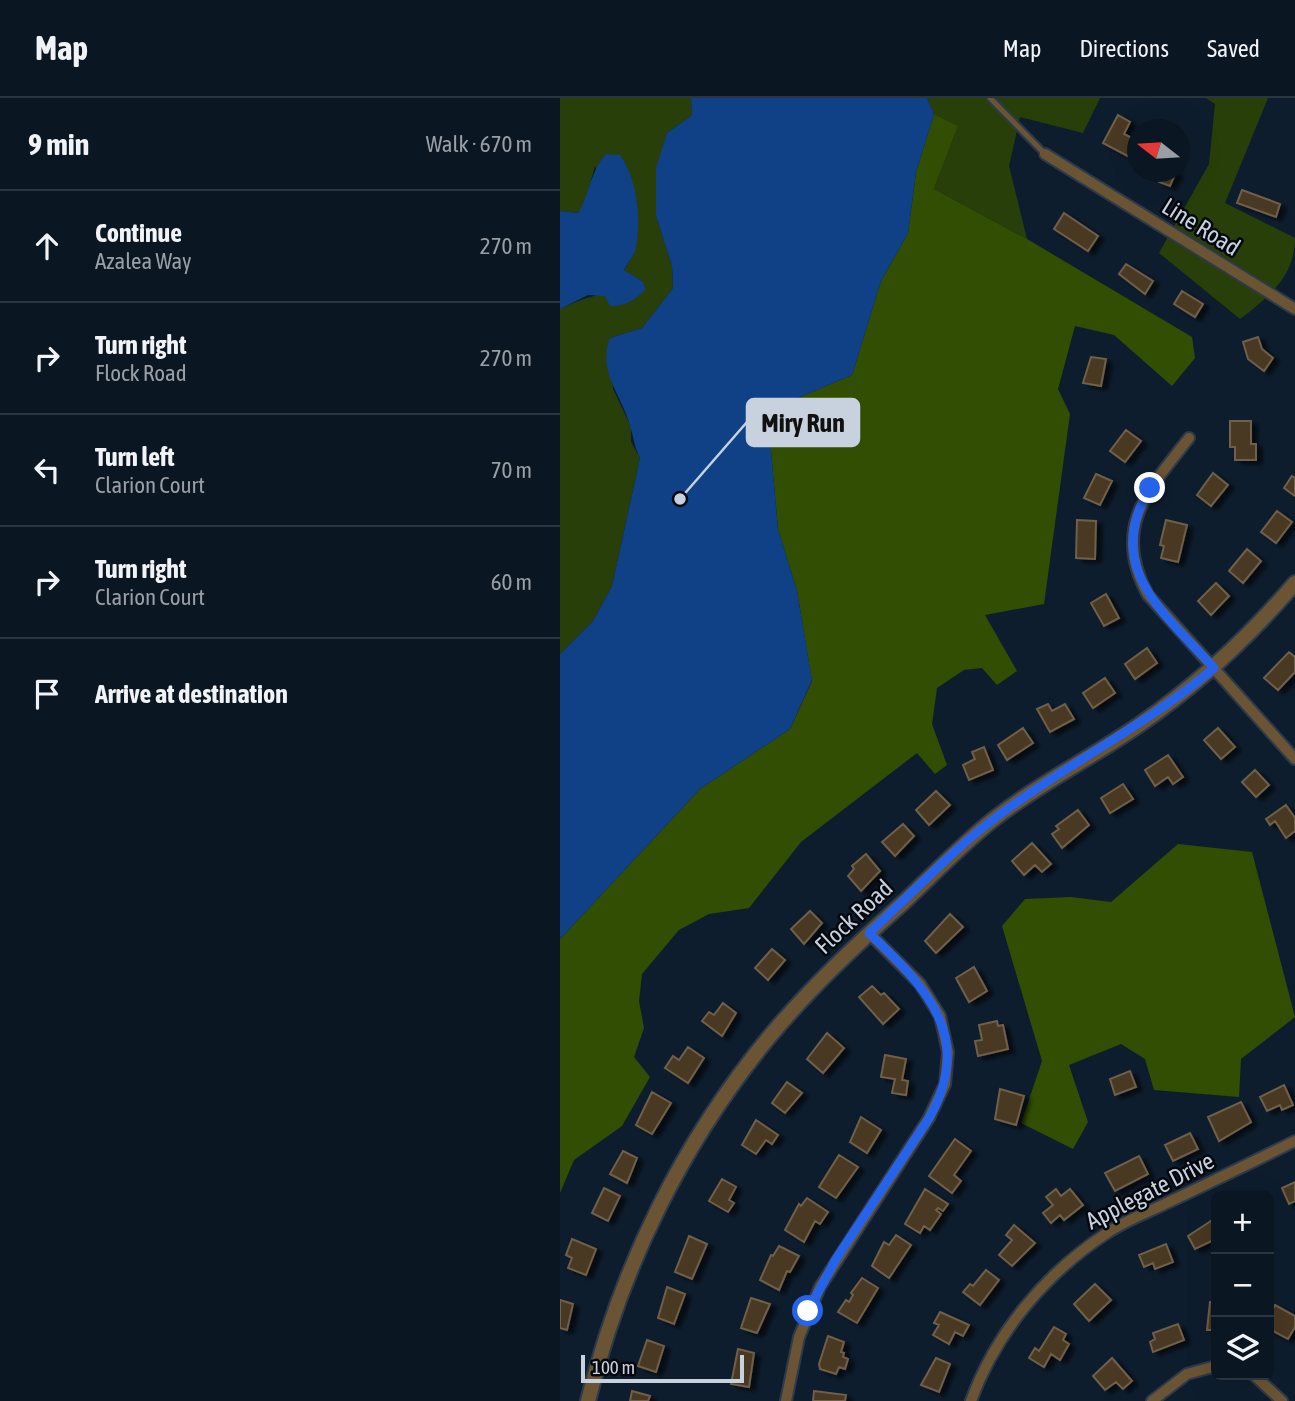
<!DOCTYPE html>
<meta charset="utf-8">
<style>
:root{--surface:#0a1622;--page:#18232f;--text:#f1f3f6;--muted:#999fa5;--line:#2a3540}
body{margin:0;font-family:"Asap Condensed",sans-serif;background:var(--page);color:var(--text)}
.controls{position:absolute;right:21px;bottom:21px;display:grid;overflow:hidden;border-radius:10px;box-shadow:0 7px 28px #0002}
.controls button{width:63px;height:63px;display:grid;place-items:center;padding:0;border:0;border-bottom:2px solid var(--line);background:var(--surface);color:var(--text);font:35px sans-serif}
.compass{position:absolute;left:567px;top:21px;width:63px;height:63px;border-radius:50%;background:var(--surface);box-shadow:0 7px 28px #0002;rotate:287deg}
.scale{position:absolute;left:21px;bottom:18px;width:163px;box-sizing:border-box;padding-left:7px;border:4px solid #c8d2de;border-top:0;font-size:19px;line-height:24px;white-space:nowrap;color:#c8d2de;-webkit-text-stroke:5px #03070e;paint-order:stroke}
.stop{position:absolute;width:21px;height:21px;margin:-16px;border:5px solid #2563eb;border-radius:50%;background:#fff}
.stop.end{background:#2563eb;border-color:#fff;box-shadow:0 2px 7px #0008}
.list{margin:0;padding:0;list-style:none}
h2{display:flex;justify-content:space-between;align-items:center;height:91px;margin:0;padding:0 28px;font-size:30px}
h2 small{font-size:23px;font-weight:400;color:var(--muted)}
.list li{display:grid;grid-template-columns:46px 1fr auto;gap:21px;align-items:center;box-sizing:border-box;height:112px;padding:0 28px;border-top:2px solid var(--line)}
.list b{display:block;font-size:26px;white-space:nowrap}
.list p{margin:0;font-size:23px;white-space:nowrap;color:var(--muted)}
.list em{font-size:23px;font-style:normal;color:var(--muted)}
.icon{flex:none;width:38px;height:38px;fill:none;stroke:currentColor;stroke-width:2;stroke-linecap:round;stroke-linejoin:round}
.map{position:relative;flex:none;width:735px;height:1303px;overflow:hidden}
header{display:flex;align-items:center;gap:42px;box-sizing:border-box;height:98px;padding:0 35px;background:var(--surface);border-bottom:2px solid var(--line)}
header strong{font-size:33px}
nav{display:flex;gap:38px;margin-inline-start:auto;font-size:24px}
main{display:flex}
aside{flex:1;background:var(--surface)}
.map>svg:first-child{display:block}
</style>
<header>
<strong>Map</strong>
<nav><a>Map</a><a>Directions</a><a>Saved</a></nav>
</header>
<main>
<aside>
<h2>9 min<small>Walk · 670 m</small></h2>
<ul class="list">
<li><svg class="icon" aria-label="ahead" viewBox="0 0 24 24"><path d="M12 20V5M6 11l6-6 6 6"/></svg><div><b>Continue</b><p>Azalea Way</p></div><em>270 m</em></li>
<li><svg class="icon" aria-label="right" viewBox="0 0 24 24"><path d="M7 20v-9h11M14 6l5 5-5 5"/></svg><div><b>Turn right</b><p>Flock Road</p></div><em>270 m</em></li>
<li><svg class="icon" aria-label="left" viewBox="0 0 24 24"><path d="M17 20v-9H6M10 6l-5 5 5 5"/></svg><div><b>Turn left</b><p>Clarion Court</p></div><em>70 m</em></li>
<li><svg class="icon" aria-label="right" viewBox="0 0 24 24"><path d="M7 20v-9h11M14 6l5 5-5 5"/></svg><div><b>Turn right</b><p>Clarion Court</p></div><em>60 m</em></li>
<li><svg class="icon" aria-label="arrive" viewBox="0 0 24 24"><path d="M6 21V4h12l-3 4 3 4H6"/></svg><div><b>Arrive at destination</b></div></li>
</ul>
</aside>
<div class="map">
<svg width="735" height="1303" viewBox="0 0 735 1303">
<defs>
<filter id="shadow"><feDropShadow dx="6" dy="3.5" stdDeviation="2" flood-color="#0009"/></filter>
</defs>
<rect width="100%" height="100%" fill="#0e1d2e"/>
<!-- green -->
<path fill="#293f09" d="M 0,0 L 131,0 L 132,17 L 107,35 L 96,118 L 112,168 L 113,190 L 82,230 L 50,240 L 53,291 L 71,329 L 71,344 L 80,360 L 52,488 L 33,523 L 0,556 L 0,211 C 27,197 54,194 82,183 L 64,172 L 74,155 L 35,68 L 25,104 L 18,115 L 0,113 Z
M 367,0 L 540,0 L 523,35 L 460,19 L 449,68 L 467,141 L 374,91 L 398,28 L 374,16 Z
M 646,0 L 708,0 L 665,105 L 735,140 C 735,179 708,199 680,221 L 599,155 L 649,66 L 655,6 Z"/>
<!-- forest -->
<path fill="#314e02" d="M 374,16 L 398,28 L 374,91 L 467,141 L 632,239 L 635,260 L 612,288 L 554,237 L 515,228 L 498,291 L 510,316 L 484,506 L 425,517 L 457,573 L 437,587 L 422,570 L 404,572 L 377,590 L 372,626 L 387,667 L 375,676 L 357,655 L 241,744 L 189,810 L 149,816 L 119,832 L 82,876 L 79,903 L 84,930 L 74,959 L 90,979 L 62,1028 L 14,1062 L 0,1095 L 0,841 L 140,691 L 230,631 L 252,583 L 237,493 L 218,431 L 209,331 L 214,310 L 292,277 L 321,183 L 348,135 L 356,74 Z
M 618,746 L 692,754 L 735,919 L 681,961 L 679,999 L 594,992 L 585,961 L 561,946 L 509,967 L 528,1024 L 513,1051 L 461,1025 L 482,963 L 442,828 L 465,801 L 511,799 L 551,804 Z"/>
<!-- water -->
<path fill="#104086" d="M 131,0 L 367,0 L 374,16 L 356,74 L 348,135 L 321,183 L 292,277 L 214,310 L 209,331 L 218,431 L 237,493 L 252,582 L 230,631 L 140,691 L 0,841 L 0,556 L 33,523 L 52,488 L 80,360 C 74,348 74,340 70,328 C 62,296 37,275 50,240 L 82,230 L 113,190 L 112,168 L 96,118 L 96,70 L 107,35 L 132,17 Z
M 46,56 L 60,57 C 78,82 82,124 75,153 C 73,159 67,165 64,172 L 82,183 L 86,191 C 74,202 67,208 50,208 L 45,198 L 28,197 L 0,211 L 0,113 L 18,115 C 30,95 30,74 46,56 Z"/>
<!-- building -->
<path fill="#493824" stroke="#6f5e48" stroke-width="2" filter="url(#shadow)" d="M 558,17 L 570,24 L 564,36 L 578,43 L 577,63 L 543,45 Z
M 603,74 L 616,74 L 610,88 L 599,84 Z
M 682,92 L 720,106 L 716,119 L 677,105 Z
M 504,115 L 538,138 L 528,153 L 494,131 Z
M 566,166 L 593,183 L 585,196 L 559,176 Z
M 622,193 L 643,206 L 635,219 L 614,206 Z
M 698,239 L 702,251 L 713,260 L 704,273 L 688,261 L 683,244 Z
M 531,259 L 546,261 L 541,288 L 523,285 Z
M 670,323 L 691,323 L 691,346 L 696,346 L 696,362 L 675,362 L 675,349 L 670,349 Z
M 566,332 L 581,343 L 565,364 L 550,353 Z
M 653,375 L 668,387 L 651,408 L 637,397 Z
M 536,376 L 552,383 L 540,407 L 524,400 Z
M 732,378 L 735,380 L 735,398 L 724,390 Z
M 717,413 L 732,424 L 716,445 L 701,434 Z
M 517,422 L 536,423 L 535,461 L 516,460 Z
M 606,422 L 627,427 L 618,464 L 601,460 L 604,448 L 600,447 Z
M 687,451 L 701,463 L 683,485 L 669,473 Z
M 656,485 L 669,498 L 651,517 L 638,503 Z
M 546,496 L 559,520 L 544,528 L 531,505 Z
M 587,550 L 597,565 L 575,581 L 565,566 Z
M 729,554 L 735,559 L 735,574 L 718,592 L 704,580 Z
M 545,580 L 555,595 L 533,610 L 523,595 Z
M 488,606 L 492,613 L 505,606 L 514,621 L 490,634 L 477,611 Z
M 463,630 L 473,645 L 447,662 L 438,647 Z
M 658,630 L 675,649 L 661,661 L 644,642 Z
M 424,649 L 433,672 L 409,682 L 403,667 L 415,661 L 412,654 Z
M 608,657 L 623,679 L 613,686 L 608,679 L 595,688 L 585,672 Z
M 695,672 L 709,687 L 696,699 L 682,684 Z
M 563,686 L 573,701 L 550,715 L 541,700 Z
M 376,693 L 390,707 L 369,727 L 356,712 Z
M 726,707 L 735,720 L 735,733 L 726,740 L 715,723 L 710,727 L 706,721 Z
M 518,712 L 529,727 L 502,750 L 492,736 L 499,731 L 496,728 Z
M 343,726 L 354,738 L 335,758 L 322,744 Z
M 472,745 L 491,766 L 482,774 L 475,767 L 464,777 L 452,763 Z
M 306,756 L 320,773 L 301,793 L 288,778 L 294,771 L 292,768 Z
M 250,813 L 262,825 L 244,846 L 231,831 Z
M 390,816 L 403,829 L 376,855 L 365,843 Z
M 212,851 L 225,862 L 208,882 L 195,870 Z
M 414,869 L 427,893 L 409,904 L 396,880 Z
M 312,888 L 321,897 L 324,895 L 339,911 L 323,926 L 299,899 Z
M 163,905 L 176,915 L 162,938 L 142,923 L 149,914 L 154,917 Z
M 437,923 L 438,928 L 443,927 L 448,951 L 418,958 L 415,943 L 422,942 L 419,927 Z
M 267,935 L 284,950 L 263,975 L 247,961 Z
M 128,949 L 144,960 L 128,985 L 105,970 L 113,958 L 119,962 Z
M 325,957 L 346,961 L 342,982 L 348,983 L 346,997 L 332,995 L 335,981 L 321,979 Z
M 570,973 L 576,989 L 555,997 L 550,981 Z
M 227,984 L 242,995 L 225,1015 L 212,1005 Z
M 724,987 L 733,1007 L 722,1012 L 720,1007 L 707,1013 L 700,999 Z
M 440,991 L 464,998 L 456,1027 L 435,1021 Z
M 92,994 L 111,1005 L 92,1036 L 76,1027 Z
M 681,1004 L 691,1024 L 659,1043 L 648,1019 Z
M 301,1019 L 321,1032 L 307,1055 L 290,1044 Z
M 196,1022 L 218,1037 L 212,1046 L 206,1042 L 196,1056 L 182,1047 Z
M 630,1035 L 638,1051 L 613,1063 L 605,1047 Z
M 395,1041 L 411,1053 L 394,1077 L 401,1083 L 392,1095 L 369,1078 Z
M 63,1053 L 77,1060 L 67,1085 L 50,1076 Z
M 279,1057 L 298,1069 L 276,1100 L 259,1089 Z
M 579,1058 L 588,1076 L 555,1093 L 545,1075 Z
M 162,1081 L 176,1089 L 169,1102 L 174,1105 L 168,1114 L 149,1103 Z
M 735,1084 L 735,1103 L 729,1106 L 722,1090 Z
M 44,1090 L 60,1098 L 48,1123 L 32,1115 Z
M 365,1091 L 388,1106 L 383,1113 L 378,1110 L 376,1112 L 381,1116 L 370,1132 L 364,1128 L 360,1135 L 345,1126 Z
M 496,1091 L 501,1098 L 510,1091 L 523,1107 L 504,1122 L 500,1117 L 491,1125 L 483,1115 L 493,1107 L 486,1099 Z
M 247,1100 L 268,1114 L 260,1126 L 255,1123 L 244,1144 L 225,1132 L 239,1106 L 241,1108 Z
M 654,1121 L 656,1141 L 635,1151 L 628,1138 Z
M 454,1127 L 475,1145 L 452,1168 L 439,1157 L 452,1142 L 446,1137 Z
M 336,1137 L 351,1147 L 329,1180 L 312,1168 L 324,1144 L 329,1147 Z
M 129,1138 L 147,1146 L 132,1181 L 115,1174 Z
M 12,1141 L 36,1151 L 26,1177 L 8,1170 L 12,1160 L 6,1157 Z
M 606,1146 L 613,1164 L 595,1171 L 593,1165 L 584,1169 L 579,1157 Z
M 219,1148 L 239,1158 L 230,1174 L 227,1173 L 219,1192 L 200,1182 L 211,1157 L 213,1158 Z
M 426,1172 L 439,1182 L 420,1207 L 403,1194 L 410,1186 L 413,1188 Z
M 302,1180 L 318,1190 L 297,1225 L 278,1214 L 286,1202 L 289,1204 L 293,1197 L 291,1195 Z
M 535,1186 L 551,1202 L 529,1223 L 514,1206 Z
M 107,1189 L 125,1196 L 114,1226 L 98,1220 Z
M 191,1200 L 210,1206 L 197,1235 L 181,1230 Z
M 0,1202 L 13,1206 L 7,1232 L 0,1230 Z
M 650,1204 L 656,1204 L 656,1232 L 647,1232 Z
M 715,1207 L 735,1218 L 735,1229 L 728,1241 L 709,1231 L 709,1218 Z
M 380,1214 L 409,1227 L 403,1238 L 395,1234 L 389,1246 L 373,1237 L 379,1227 L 374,1225 Z
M 618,1226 L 624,1242 L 593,1254 L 590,1244 L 595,1241 L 593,1235 Z
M 494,1229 L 506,1236 L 503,1242 L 509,1246 L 500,1262 L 491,1256 L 484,1269 L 469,1260 L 475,1250 L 479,1253 Z
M 268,1238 L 284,1244 L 281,1254 L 284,1255 L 283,1259 L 288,1261 L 285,1271 L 279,1269 L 276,1276 L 260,1271 L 259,1266 Z
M 87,1242 L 104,1248 L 96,1274 L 78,1268 Z
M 178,1251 L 194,1255 L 189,1289 L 171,1286 Z
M 376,1260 L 390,1266 L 379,1294 L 361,1287 Z
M 552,1260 L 572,1283 L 563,1291 L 556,1284 L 545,1292 L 533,1278 Z
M 72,1293 L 90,1298 L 88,1303 L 70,1303 Z
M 254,1293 L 286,1297 L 285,1303 L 253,1303 Z"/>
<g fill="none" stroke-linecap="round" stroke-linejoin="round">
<!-- service casing -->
<g stroke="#2c3a4a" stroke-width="9">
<path id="service" d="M 430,0 L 485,56"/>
</g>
<!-- minor casing -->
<g stroke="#2c3a4a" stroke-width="14">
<path id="minor" d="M 485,56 L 735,211
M 629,340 C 588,392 551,430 588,497 L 735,661
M 694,1277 L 722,1303
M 226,1303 L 239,1239 L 260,1189 L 369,1020 L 385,986 L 388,954 L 380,918 L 360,886 L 309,835
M 411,1303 C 436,1234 486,1175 547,1135 C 566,1122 589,1114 609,1104 C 651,1084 693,1064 735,1043
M 592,1303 L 627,1276 L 656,1268"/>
</g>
<!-- tertiary casing -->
<g stroke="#2c3a4a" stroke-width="18">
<path id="tertiary" d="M 28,1303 C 61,1170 122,1044 210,938 C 251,889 297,846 344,804 C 374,776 402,746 434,721 C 480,685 531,660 579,627 C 637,587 689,539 735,485"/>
</g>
<!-- service -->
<use href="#service" stroke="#6b5433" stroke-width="5"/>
<!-- minor -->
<use href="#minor" stroke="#6b5433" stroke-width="10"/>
<!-- tertiary -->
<use href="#tertiary" stroke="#6b5433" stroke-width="14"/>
</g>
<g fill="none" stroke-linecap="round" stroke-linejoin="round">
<!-- route -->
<path stroke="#2563eb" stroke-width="9" d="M 248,1213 L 276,1161 L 369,1020 C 415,939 367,890 309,835 C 351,797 390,754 435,720 C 506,666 584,629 654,570 C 604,515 542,469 590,390"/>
</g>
<g text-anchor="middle" stroke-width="5" stroke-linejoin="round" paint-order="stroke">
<!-- street labels -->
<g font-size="24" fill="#c8d2de" stroke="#03070e">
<text transform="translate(641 129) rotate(32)" y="8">Line Road</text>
<text transform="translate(294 819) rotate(-43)" y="8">Flock Road</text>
<text transform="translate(590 1093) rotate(-27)" y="8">Applegate Drive</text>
</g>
</g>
<!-- callouts -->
<path fill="none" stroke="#c8d2de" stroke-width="2.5" d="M120 401L187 324"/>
<circle fill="#c8d2de" stroke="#03070e" stroke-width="2.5" cx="120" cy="401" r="7"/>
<rect fill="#c8d2de" stroke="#c8d2de" stroke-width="2.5" x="187" y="301" width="112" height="47" rx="7"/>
<g font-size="26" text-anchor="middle" font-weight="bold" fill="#111">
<text x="243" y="334">Miry Run</text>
</g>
</svg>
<div class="controls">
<button>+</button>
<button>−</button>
<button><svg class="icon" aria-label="layers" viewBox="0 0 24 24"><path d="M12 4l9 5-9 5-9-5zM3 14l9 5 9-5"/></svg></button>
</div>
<svg class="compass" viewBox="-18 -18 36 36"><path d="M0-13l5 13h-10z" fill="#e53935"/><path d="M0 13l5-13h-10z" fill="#999fa5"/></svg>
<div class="scale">100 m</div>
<div class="stop" style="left:248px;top:1213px"></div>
<div class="stop end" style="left:590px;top:390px"></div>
</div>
</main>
